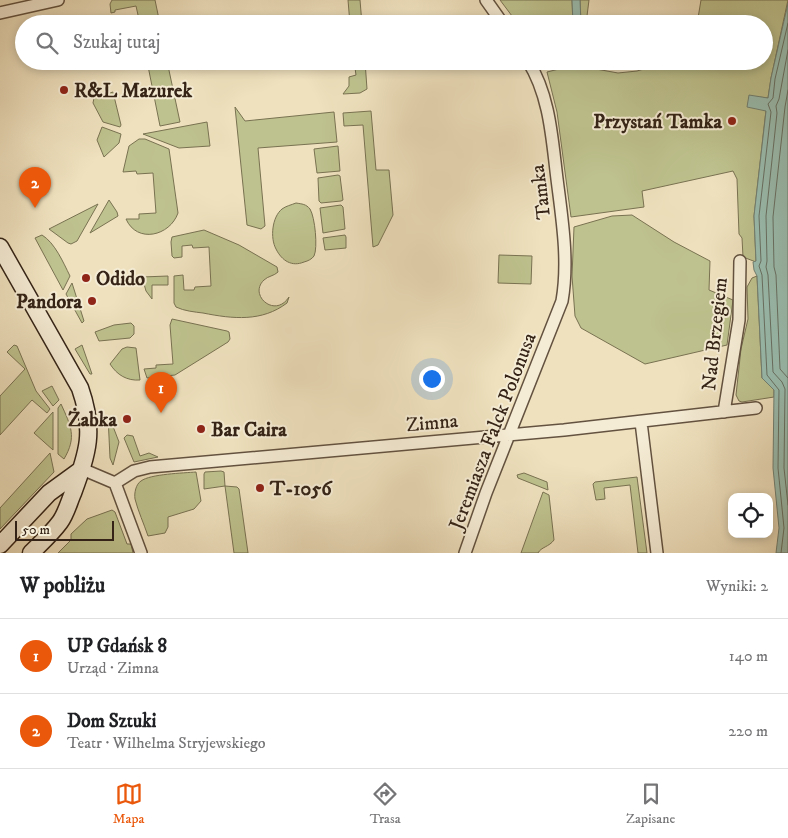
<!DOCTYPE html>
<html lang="pl">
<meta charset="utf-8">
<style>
:root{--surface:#fff;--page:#f2f2f2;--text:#202124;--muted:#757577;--line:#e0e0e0;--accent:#ea580c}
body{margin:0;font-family:"IM FELL DW Pica",serif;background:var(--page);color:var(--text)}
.controls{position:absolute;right:15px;bottom:15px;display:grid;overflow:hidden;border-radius:10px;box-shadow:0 2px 8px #0003}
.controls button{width:45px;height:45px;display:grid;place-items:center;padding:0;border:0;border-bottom:1px solid var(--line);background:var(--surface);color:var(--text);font:25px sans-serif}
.scale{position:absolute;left:15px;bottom:12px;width:99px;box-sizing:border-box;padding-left:5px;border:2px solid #342316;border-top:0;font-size:14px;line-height:18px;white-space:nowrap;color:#342316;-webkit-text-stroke:4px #f5ecd5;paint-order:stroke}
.you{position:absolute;left:431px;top:378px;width:18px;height:18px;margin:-12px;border:4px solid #fff;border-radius:50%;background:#1a73e8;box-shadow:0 0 0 8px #1a73e833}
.badge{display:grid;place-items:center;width:32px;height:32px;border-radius:50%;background:var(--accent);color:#fff;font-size:16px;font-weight:700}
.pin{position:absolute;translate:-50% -41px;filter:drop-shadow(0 1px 2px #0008)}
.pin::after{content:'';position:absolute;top:26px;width:18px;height:15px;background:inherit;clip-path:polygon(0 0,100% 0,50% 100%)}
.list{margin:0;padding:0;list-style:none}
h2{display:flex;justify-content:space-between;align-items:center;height:65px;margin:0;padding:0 20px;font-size:21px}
h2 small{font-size:16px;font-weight:400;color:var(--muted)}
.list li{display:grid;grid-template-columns:32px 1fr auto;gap:15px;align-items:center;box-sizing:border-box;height:75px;padding:0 20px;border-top:1px solid var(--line)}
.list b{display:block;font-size:19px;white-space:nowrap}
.list p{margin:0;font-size:16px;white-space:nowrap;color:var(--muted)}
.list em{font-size:16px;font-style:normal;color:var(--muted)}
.icon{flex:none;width:28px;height:28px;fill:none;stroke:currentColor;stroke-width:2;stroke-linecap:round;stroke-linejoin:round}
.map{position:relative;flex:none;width:788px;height:553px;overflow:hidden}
.search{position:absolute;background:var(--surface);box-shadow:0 2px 8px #0003;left:15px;right:15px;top:15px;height:55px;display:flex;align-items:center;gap:12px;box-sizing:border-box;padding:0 18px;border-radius:28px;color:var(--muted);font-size:19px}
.sheet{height:215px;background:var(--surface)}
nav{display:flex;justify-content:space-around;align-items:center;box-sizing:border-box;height:70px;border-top:1px solid var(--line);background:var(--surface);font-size:14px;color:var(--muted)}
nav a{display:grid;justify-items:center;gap:2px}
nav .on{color:var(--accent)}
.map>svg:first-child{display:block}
</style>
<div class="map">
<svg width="788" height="553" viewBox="0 0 788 553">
<rect width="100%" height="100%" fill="#efe1be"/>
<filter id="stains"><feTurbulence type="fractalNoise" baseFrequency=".004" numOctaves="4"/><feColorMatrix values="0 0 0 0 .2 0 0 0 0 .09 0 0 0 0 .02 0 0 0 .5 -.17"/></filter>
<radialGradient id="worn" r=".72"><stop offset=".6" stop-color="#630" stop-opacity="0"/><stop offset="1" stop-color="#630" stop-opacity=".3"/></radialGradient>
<!-- green -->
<path fill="#bec28e" stroke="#797252" d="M 112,0 L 155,0 L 160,24 L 140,24 L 136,6 L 115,10 L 115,12 L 111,13 L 110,4 Z
M 348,0 L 360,0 L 362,24 L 350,24 Z
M 500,0 L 572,0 L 573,24 L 518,24 Z
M 580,0 L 589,0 L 586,24 L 581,24 Z
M 701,0 L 788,0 L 771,78 L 768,98 L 749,96 L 766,110 L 754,216 L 756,262 L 743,257 L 742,238 L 739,234 L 737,179 L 733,171 L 642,191 L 644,207 L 571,217 L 557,112 L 547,72 L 559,69 L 585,67 L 618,73 L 637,71 L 671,61 L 682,61 L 689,66 L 690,61 L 764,61 L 764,24 L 697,24 Z
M 147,61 L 167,61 L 180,122 L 160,126 Z
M 354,61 L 365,61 L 367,89 L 360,93 L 343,94 L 349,86 L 349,77 L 356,75 Z
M 113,92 L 121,125 L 120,127 L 103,122 L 93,103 L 94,98 Z
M 235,107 L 245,121 L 334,112 L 337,142 L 258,148 L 265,226 L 261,229 L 247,225 Z
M 371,111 L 376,170 L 389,170 L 393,215 L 378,245 L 373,247 L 363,125 L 344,126 L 343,113 Z
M 207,122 L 210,146 L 179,148 L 143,134 Z
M 102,127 L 121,134 L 119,143 L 104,157 L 97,140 Z
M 139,139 L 145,139 L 169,149 L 178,213 C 170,236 137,244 126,219 L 139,219 L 139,214 L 156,213 L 153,173 L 137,174 L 136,171 L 123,172 L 129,146 Z
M 338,146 L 340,171 L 317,173 L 314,149 Z
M 338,175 L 340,176 L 343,200 L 341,201 L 321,203 L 319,201 L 318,178 Z
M 109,200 L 117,212 L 118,216 L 90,233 Z
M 296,203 C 302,204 306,204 310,209 C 315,217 318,248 314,256 C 312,259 308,261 304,262 C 292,267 282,261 276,249 C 270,238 272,217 282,209 C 286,206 291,205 296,203 Z
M 98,204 L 77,241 L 71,244 L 68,243 L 49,229 Z
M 341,205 L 343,207 L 345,229 L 323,233 L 320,208 Z
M 632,215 L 674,242 L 710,261 L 709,290 L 733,300 L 727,345 L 645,364 L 581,328 L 575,316 L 572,276 L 574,227 L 612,216 Z
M 204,230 L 239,245 L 277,267 L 278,272 C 274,276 268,276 264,280 C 248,295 275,319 289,297 L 287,303 C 262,322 233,319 203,313 C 195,312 184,311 176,307 L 174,303 L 174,276 L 183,275 L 184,290 L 194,290 L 195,287 L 211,286 L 209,247 L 193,248 L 192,245 L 182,246 L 182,257 L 174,258 L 172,256 L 171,242 L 172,237 Z
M 42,235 C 55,243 63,262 70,276 L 63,290 L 35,238 Z
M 345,235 L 346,237 L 346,248 L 325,250 L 323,238 Z
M 499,255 L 532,256 L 531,284 L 498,283 Z
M 168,276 L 168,285 L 152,285 L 152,299 L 146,291 L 142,277 Z
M 757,276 L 762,378 L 774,389 L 774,397 L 742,402 L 739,401 L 736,395 L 741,349 L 748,319 L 747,287 L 752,278 Z
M 72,283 L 84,321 L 82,323 L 66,294 Z
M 172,319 L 227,331 L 229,332 L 230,339 L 228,342 L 175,375 L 147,378 L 144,369 L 156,368 L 156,365 L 173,364 L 170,325 Z
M 131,323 L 134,326 L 134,334 L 130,338 L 99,341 L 95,332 L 114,325 Z
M 14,345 L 17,346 L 36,391 L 50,409 L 47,413 L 32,400 L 0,435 L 0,396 L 25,369 L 7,352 Z
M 82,345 L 92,374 L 90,374 L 75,349 Z
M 127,347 L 136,348 L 140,380 C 127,381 117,375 110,364 L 122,349 Z
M 52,386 L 59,400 L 53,406 L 42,391 Z
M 61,404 C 71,426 77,437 64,459 L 58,454 L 58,408 Z
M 53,412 L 53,450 L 34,433 Z
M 108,416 L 109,416 L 119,442 L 113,465 L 110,458 Z
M 127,435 L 133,436 L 140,456 L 149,453 L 158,457 L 134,462 L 124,438 Z
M 50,453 L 54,472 L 0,529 L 0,508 Z
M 221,471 L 224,472 L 225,486 L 237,487 L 239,489 L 248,553 L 234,553 L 225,486 L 204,489 L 204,474 L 205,472 Z
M 196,472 L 201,501 L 194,509 L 168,517 L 168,527 L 165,533 L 148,536 C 144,524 138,511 135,499 C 134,493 136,484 141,481 C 150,474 184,473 196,472 Z
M 524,473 L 547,482 L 548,490 L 518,478 L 517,475 Z
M 637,477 L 647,553 L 638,553 L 630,485 L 604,488 L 605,499 L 596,500 L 593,484 L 595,482 Z
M 543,492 L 549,495 L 554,540 C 549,547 541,547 538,553 L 521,553 Z
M 112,510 L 115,512 L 127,544 L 131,544 L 133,553 L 58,553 L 71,540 L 71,534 L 87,519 Z"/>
<!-- water -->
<path fill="#9abeb1" stroke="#718073" d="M 572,0 L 580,0 L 581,24 L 573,24 Z
M 788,3 L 788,553 L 776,553 L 779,528 L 773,468 L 774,390 L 762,378 L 757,276 L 754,270 L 753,262 L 756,261 L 754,216 L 766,111 L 747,107 L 749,95 L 768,98 L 771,78 Z"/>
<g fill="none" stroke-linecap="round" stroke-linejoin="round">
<!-- shore -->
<path stroke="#677064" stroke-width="1" d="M 788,50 L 779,99 L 776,106 L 777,113 L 766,216 L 767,261 L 766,267 L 768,275 L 773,372 L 782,382 L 785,389 L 784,468 L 788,505
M 788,90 L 785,107 L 773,217 L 774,267 L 776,275 L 780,369 L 788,378
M 781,553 L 784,528 L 778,468 L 779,390 L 767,375 L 762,275 L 759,266 L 761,261 L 759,216 L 771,112 L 768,104 L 773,98 L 775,79 L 788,23"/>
<!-- street casing -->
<g stroke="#635240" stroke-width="14">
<path id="street" d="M 486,0 L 503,24
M 0,13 L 58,0
M 724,412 L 739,320 L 740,261
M 641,422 L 657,553
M 82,469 L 115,483 L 141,553
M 115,483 L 134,471 L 150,467 L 564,430 L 756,408
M 465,553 L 486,493 L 562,301 C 569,261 562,219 557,179 C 552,139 550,96 528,61"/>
</g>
<!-- secondary casing -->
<g stroke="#342316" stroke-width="19">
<path id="secondary" d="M 0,247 L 80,388 C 95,431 88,452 73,493 C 69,502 66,514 60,522 C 52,533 41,543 31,553
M 0,545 L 49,493 L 82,469"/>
</g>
<!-- street -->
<use href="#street" stroke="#f5ecd5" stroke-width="11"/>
<!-- secondary -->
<use href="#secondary" stroke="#f5ecd5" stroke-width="16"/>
</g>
<!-- markers -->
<g fill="#8f2418" stroke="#f5ecd5" stroke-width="2">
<circle cx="64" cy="90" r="5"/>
<circle cx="732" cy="121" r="5"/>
<circle cx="86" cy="278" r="5"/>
<circle cx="92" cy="301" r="5"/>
<circle cx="127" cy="419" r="5"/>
<circle cx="201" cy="429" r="5"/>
<circle cx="260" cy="488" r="5"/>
</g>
<g text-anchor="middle" stroke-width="4" stroke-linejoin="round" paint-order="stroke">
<!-- poi labels -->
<g font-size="20" font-weight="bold" fill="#342316" stroke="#f5ecd5" text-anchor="start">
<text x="74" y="97">R&amp;L Mazurek</text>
<text x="722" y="128" text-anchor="end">Przystań Tamka</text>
<text x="96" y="285">Odido</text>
<text x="82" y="308" text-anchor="end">Pandora</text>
<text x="117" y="426" text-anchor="end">Żabka</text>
<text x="211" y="436">Bar Caira</text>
<text x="270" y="495">T-1056</text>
</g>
<!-- street labels -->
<g font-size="20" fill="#342316" stroke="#f5ecd5">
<text transform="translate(540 192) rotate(-97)" y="7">Tamka</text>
<text transform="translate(714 334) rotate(-84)" y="7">Nad Brzegiem</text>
<text transform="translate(432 422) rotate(-5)" y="7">Zimna</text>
<text transform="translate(492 431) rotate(-69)" y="7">Jeremiasza Falck Polonusa</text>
</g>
</g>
<rect width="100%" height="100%" filter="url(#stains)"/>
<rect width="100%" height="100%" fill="url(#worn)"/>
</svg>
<div class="controls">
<button><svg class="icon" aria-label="locate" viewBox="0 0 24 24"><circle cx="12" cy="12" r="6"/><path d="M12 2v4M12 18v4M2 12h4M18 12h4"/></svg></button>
</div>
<div class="scale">50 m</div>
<div class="you"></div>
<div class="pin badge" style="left:161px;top:413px">1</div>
<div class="pin badge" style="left:35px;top:208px">2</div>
<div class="search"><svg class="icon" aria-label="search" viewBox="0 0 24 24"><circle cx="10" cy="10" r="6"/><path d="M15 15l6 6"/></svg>Szukaj tutaj</div>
</div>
<section class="sheet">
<h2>W pobliżu<small>Wyniki: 2</small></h2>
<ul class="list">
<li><span class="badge">1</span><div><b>UP Gdańsk 8</b><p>Urząd · Zimna</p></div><em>140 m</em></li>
<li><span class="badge">2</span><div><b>Dom Sztuki</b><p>Teatr · Wilhelma Stryjewskiego</p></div><em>220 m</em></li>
</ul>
</section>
<nav>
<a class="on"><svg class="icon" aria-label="map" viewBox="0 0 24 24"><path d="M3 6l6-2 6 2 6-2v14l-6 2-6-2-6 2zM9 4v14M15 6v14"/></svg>Mapa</a>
<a><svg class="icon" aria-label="directions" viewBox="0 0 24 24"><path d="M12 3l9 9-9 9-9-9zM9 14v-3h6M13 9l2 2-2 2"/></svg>Trasa</a>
<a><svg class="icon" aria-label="saved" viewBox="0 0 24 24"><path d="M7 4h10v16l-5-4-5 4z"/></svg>Zapisane</a>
</nav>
